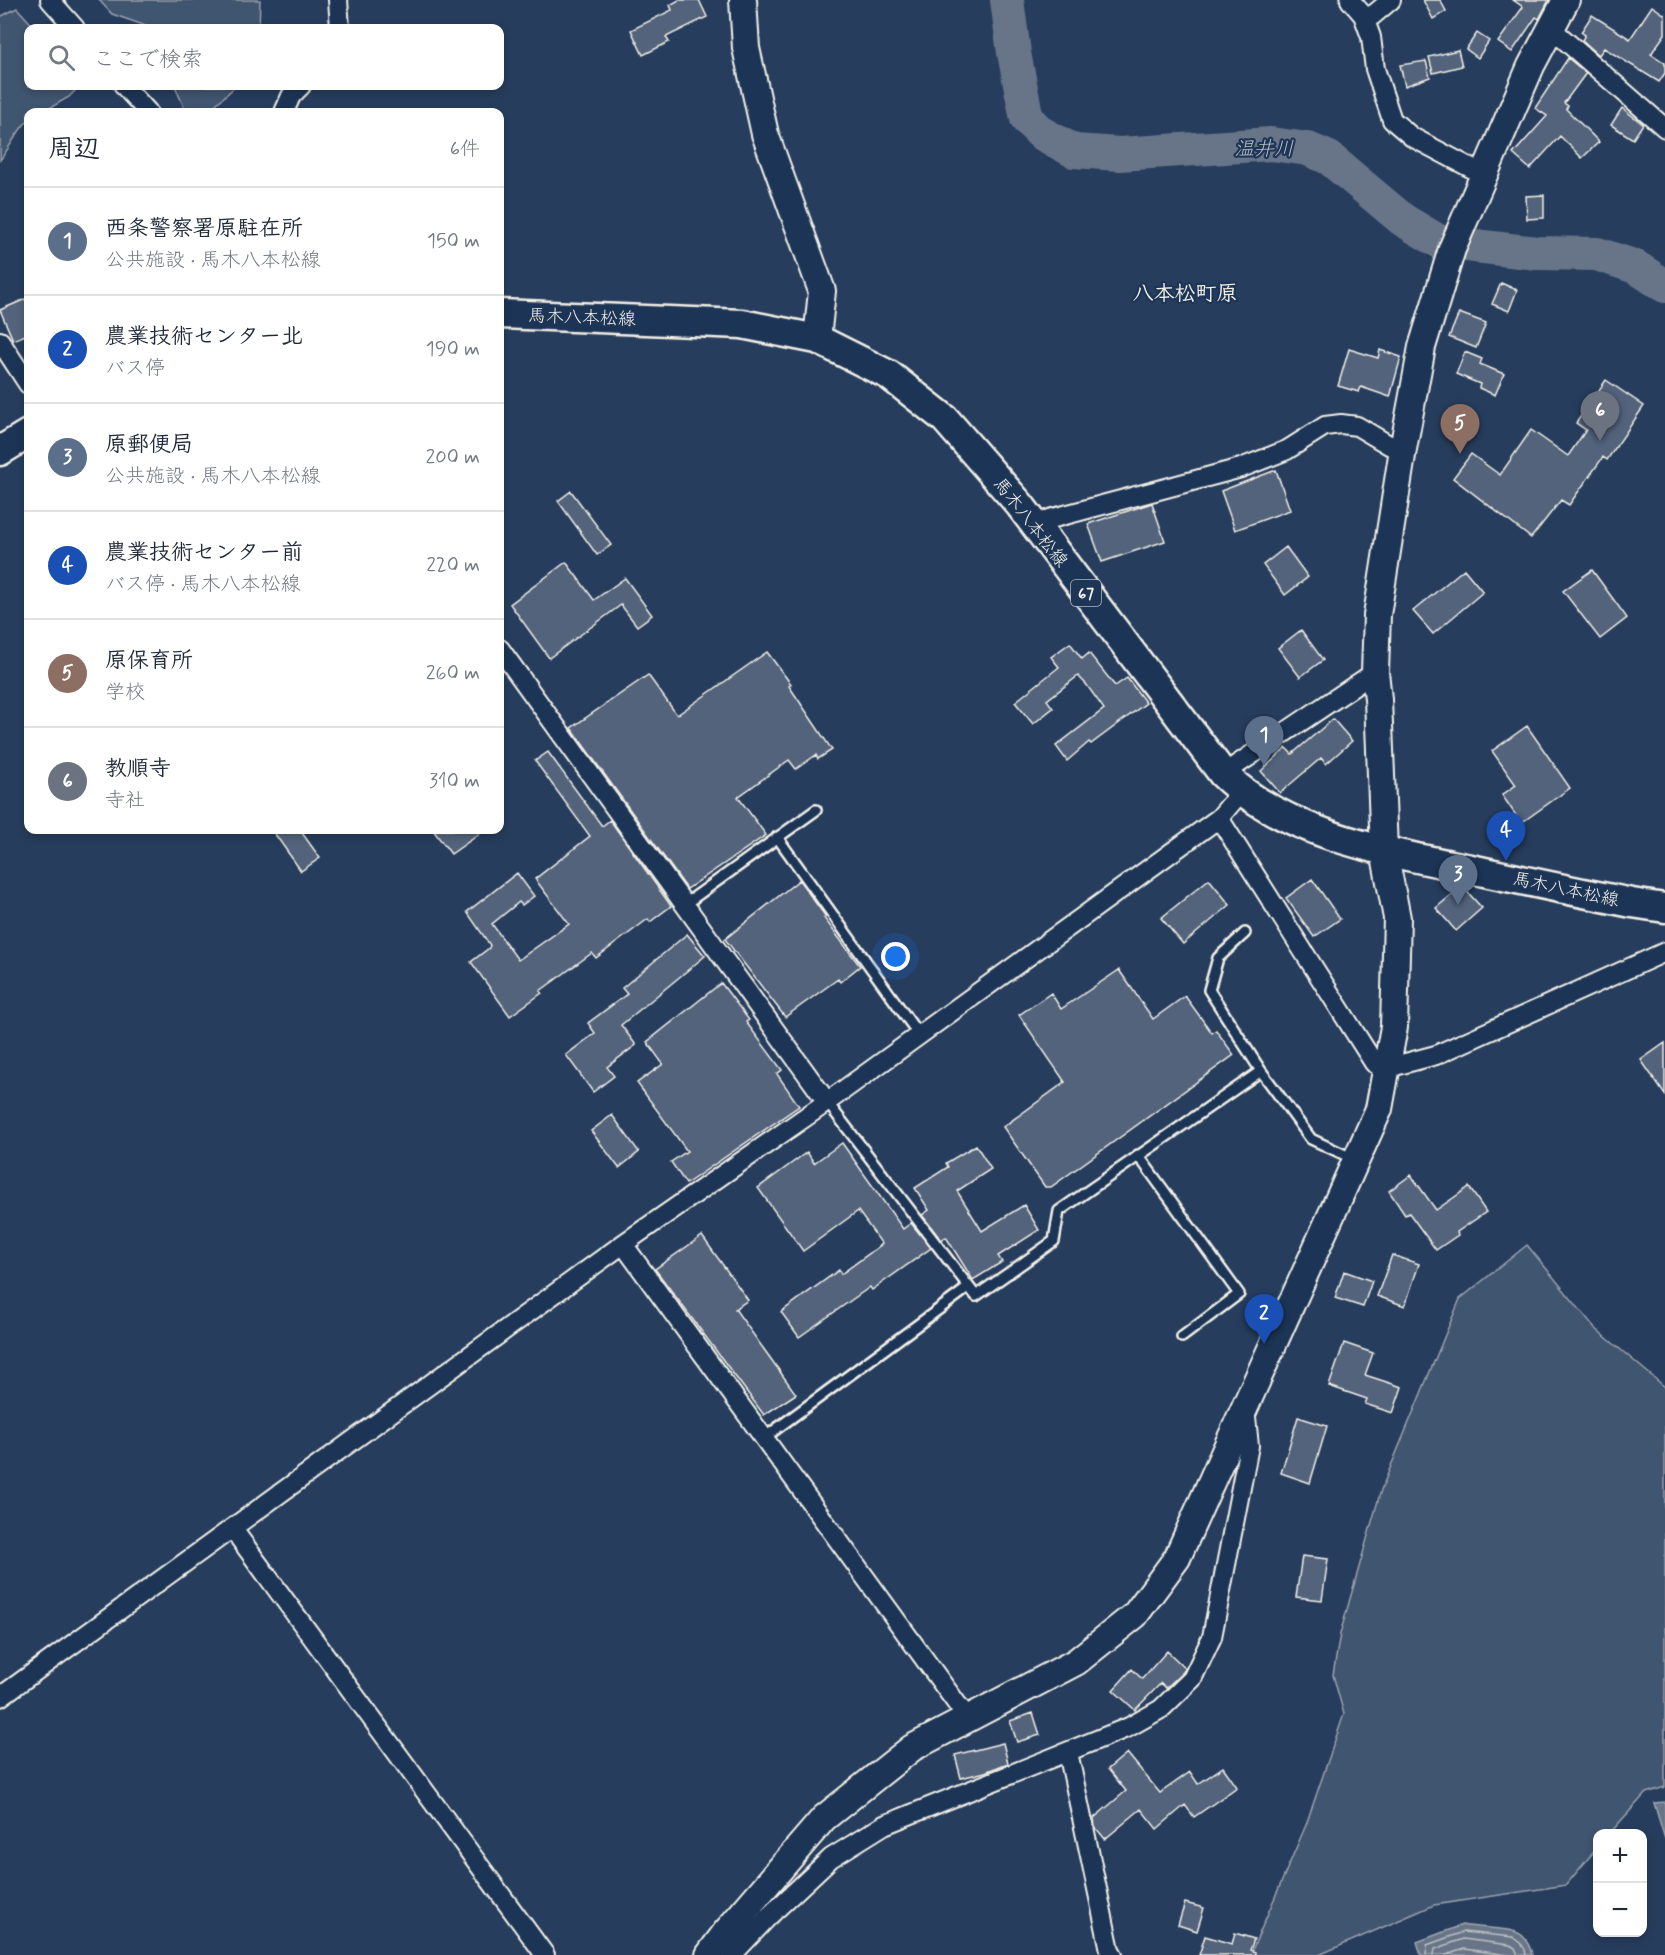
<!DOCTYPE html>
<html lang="ja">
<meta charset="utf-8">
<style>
:root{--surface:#fff;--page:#f2f2f3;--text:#1f2937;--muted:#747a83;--line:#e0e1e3;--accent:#845c67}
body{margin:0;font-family:Mynerve,"Klee One",sans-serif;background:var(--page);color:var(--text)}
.controls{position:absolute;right:18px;bottom:18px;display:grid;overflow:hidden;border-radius:12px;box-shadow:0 3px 9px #0003}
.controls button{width:54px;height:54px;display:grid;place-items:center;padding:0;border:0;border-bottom:2px solid var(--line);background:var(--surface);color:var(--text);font:30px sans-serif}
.you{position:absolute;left:896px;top:957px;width:21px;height:21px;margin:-15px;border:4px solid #fff;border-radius:50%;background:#1a73e8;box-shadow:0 0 0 9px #1a73e833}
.badge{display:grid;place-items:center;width:39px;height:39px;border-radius:50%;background:var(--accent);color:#fff;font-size:20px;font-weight:700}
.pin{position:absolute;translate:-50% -50px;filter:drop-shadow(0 2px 3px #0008)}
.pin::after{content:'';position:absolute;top:32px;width:21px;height:18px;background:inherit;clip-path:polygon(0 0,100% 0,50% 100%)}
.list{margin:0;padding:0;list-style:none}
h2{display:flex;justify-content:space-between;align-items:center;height:78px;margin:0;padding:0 24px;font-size:26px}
h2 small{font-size:20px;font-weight:400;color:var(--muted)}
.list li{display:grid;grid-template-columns:39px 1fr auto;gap:18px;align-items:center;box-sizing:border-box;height:108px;padding:0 24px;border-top:2px solid var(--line)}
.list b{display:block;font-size:22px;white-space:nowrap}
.list p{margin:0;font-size:20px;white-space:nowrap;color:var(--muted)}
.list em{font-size:20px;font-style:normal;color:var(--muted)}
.icon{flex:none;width:33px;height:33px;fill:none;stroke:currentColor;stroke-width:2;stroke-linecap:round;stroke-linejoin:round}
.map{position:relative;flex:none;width:1665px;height:1955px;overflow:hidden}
.search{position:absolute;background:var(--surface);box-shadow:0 3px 9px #0003;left:24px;top:24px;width:480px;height:66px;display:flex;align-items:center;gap:15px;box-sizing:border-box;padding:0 21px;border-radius:12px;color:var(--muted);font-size:22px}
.panel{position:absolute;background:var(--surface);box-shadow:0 3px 9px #0003;left:24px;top:108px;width:480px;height:726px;border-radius:12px}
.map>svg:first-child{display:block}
</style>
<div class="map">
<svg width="1665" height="1955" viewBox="0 0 1665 1955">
<rect width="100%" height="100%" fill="#263d5d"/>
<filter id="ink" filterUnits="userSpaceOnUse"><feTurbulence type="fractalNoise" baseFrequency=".0167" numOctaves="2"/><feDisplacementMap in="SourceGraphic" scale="12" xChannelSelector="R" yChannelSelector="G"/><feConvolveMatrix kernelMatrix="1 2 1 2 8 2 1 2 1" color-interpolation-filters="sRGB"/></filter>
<g filter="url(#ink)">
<!-- green -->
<path fill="#40546f" stroke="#9aa2ac" stroke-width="1.5" d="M 99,0 L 260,0 L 259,28 L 152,28 L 112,14 Z
M 17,8 L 35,28 L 28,28 L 28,86 L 80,86 L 69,97 L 43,112 L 28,112 L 28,121 C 21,125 8,150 0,160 L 0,17 Z
M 175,86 L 236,86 L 207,112 L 186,112 Z
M 1527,1245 L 1595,1328 L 1665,1387 L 1665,1787 L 1646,1793 L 1610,1833 L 1598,1834 L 1597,1848 L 1566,1885 L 1434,1905 L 1319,1955 L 1250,1955 L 1306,1825 L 1344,1714 L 1333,1675 L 1340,1634 L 1381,1490 L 1460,1299 Z"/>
<!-- water -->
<path fill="#677588" stroke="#9fa7ae" stroke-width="1.5" d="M 1665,1802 L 1665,1839 L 1654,1803 Z
M 1462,1925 C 1475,1928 1507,1928 1516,1932 C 1525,1935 1531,1946 1532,1955 L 1421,1955 L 1417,1942 Z"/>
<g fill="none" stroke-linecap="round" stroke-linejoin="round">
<!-- shore -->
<path stroke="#bcbfc2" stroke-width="1.5" d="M 1426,1955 L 1427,1945 L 1463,1932 L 1513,1937 L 1521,1943 L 1525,1950 L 1526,1955
M 1434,1955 L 1435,1949 L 1463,1939 L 1510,1945 L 1515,1948 L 1518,1955
M 1446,1955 L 1464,1949 L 1509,1955"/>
<!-- river -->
<path stroke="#677588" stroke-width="34" d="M 1007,0 L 1014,53 L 1027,119 L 1041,133 L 1074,151 L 1120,154 L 1271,144 L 1308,149 L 1329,158 L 1403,220 L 1440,242 L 1537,253 L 1597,254 L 1636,267 L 1665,286"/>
</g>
<!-- building -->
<path fill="#52647b" stroke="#f4f1e8" stroke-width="1.5" d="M 679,0 L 699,0 L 707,17 L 666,37 L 669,42 L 643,55 L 631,30 L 672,10 L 670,5 Z
M 1423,0 L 1440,0 L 1446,11 L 1433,19 Z
M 1513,0 L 1549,0 L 1539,19 L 1536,17 L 1512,52 L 1498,42 L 1523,7 Z
M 1652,6 L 1665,15 L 1665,34 L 1651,54 L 1665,63 L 1665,73 L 1659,82 L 1604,48 L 1599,55 L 1582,40 L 1585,35 L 1581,32 L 1592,15 L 1630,39 Z
M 1477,33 L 1489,41 L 1478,58 L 1466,49 Z
M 1458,50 L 1462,66 L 1433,73 L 1429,57 Z
M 1568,58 L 1586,73 L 1564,103 L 1568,106 L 1566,109 L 1599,142 L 1582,158 L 1560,136 L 1530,169 L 1513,154 L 1547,116 L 1535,108 Z
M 1426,61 L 1430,77 L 1405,86 L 1400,65 Z
M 1622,108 L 1643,124 L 1633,139 L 1611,125 Z
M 1544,195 L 1544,218 L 1527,219 L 1526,196 Z
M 1501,283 L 1517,290 L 1509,311 L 1492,304 Z
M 28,298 L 28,334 L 13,340 L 0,310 Z
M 1459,313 L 1486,323 L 1476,348 L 1449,337 Z
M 1349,349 L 1378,358 L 1380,350 L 1401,357 L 1390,397 L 1361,387 L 1359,392 L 1338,386 Z
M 1465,352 L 1482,359 L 1480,364 L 1504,374 L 1495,395 L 1479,388 L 1480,384 L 1456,374 Z
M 1606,380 L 1644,406 L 1607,460 L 1603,457 L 1569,505 L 1561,500 L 1531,538 L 1453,478 L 1471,454 L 1500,475 L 1531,430 L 1568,456 L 1586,430 L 1576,423 Z
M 1276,470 L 1290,510 L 1235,530 L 1221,491 Z
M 571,491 L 611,545 L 597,555 L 558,501 Z
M 1152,503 L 1165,541 L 1102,562 L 1088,524 Z
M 1286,547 L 1308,577 L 1285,595 L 1263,565 Z
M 566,562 L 594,600 L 625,578 L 652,615 L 637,626 L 621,605 L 549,658 L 510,604 Z
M 1464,569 L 1483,592 L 1433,634 L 1413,611 Z
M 1592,570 L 1627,618 L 1600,639 L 1563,591 Z
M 1301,630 L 1323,660 L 1300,677 L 1278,648 Z
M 1070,643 L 1082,659 L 1089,653 L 1115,686 L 1127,678 L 1146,703 L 1091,744 L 1089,742 L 1067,761 L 1056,746 L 1104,709 L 1086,684 L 1078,676 L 1047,700 L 1053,708 L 1033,724 L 1015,702 L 1059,667 L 1051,657 Z
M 767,652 L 791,684 L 789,686 L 832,750 L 818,759 L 816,755 L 796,769 L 789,760 L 738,797 L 766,835 L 687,889 L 571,728 L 648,675 L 677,715 Z
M 1333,719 L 1352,741 L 1326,764 L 1321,758 L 1280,793 L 1261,771 L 1286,748 L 1292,754 Z
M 1527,726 L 1570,788 L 1521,823 L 1502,795 L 1516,785 L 1492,751 Z
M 548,752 L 602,826 L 610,820 L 671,906 L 650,922 L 648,919 L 596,958 L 592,953 L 540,991 L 542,993 L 510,1016 L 471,962 L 489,948 L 490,945 L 467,912 L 517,873 L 534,896 L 522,905 L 519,902 L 492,924 L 518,960 L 569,924 L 535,879 L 590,836 L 535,761 Z
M 272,830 L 300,830 L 320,858 L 301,871 Z
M 433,830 L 485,830 L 451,854 Z
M 1209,879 L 1230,905 L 1183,944 L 1161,918 Z
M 1312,879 L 1340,919 L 1314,937 L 1286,898 Z
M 799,880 L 826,917 L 824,918 L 860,966 L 840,982 L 838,979 L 785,1017 L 725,939 Z
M 1462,886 L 1482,908 L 1456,931 L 1436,908 Z
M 687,934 L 705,956 L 621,1025 L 636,1045 L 607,1067 L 614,1076 L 593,1092 L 566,1055 L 595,1033 L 588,1023 L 627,994 L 622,988 Z
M 1119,970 L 1153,1019 L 1185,996 L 1212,1033 L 1216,1030 L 1234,1055 L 1051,1187 L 1045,1187 L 1003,1127 L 1065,1082 L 1019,1015 L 1051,993 L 1061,1009 Z
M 721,983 L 749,1020 L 746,1022 L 782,1070 L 777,1074 L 799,1106 L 686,1184 L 671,1162 L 687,1151 L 637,1083 L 663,1064 L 647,1042 Z
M 1665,1043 L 1665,1095 L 1641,1060 Z
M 612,1115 L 639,1152 L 619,1168 L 591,1131 Z
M 842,1143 L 903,1229 L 911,1223 L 931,1248 L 872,1290 L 870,1287 L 799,1337 L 781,1312 L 839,1270 L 841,1274 L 882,1244 L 858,1211 L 803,1251 L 758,1188 L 807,1152 L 814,1163 Z
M 976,1145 L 991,1169 L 957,1191 L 982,1231 L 1024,1205 L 1039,1230 L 998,1256 L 1002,1262 L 973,1280 L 946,1237 L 941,1240 L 922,1215 L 929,1210 L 915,1188 L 948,1167 L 946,1163 Z
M 1411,1175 L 1436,1210 L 1469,1187 L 1486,1212 L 1457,1232 L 1458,1235 L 1436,1250 L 1409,1213 L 1405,1215 L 1389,1191 Z
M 702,1236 L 748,1300 L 735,1309 L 796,1394 L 764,1415 L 655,1269 Z
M 1392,1255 L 1419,1264 L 1405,1306 L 1377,1296 Z
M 1344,1271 L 1372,1281 L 1363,1307 L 1335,1298 Z
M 1344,1343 L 1373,1353 L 1365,1375 L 1402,1387 L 1393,1413 L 1365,1404 L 1367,1399 L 1329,1386 Z
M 1298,1417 L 1327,1426 L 1310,1483 L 1281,1473 Z
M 1302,1556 L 1328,1559 L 1322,1600 L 1296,1597 Z
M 1167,1651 L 1185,1668 L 1183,1672 L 1166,1688 L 1161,1683 L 1135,1710 L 1113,1690 L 1132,1669 L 1142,1679 Z
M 1033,1713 L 1040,1735 L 1017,1742 L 1010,1721 Z
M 1003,1743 L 1008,1763 L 985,1772 L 961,1778 L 955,1755 Z
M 1127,1753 L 1160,1793 L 1190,1772 L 1198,1784 L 1223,1767 L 1237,1787 L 1194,1817 L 1185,1805 L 1157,1829 L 1141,1809 L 1105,1839 L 1095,1827 L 1094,1818 L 1126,1791 L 1108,1769 Z
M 1185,1903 L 1204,1908 L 1197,1931 L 1178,1925 Z
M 1235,1933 L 1254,1939 L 1250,1950 L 1255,1952 L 1255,1955 L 1199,1955 L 1205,1936 L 1232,1944 Z"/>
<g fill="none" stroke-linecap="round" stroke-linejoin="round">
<!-- lane casing -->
<g stroke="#f4f1e8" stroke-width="14">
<path id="lane" d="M 777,837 L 919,1035
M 685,904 L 816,810
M 1245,933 L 1218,958 L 1209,990 L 1261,1071 L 1311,1139 L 1354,1159
M 827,1102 L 976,1296 L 1054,1241 L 1059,1211 L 1261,1071
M 1138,1155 L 1239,1294 L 1182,1337
M 764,1438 L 969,1287"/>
</g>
<!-- street casing -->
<g stroke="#f4f1e8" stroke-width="22">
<path id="street" d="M 50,0 L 75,28
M 338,0 L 340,28
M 1350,0 L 1363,15 L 1372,16 L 1391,0
M 1363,15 L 1371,37 L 1375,69 L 1392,120 L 1412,137 L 1484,175
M 1552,29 L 1665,128
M 124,86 L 148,112
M 284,112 L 291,96 L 301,86
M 0,341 L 28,384
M 1037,528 L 1050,519 L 1241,468 L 1287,450 L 1325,426 L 1341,424 L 1357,426 L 1389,445 L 1403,449
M 500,649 L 827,1102
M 1223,774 L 1375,672
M 1219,818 L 1374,1063 L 1387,1068 L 1436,1055 L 1665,952
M 623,1244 L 968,1719
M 232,1528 L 545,1955
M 0,1697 L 623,1244 L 827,1102 L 1219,818 L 1241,792
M 1068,1752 L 1110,1950 L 1113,1955
M 732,1955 L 768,1917 L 831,1858 L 884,1825 L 1129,1727 L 1161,1709 L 1192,1679 L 1212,1637 L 1249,1446 L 1245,1408"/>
</g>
<!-- secondary casing -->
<g stroke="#f4f1e8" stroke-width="30">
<path id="secondary" d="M 743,0 L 746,48 L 765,134 L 822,291 L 817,339
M 709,1955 L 726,1932 L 824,1818 L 912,1748 L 1076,1662 L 1135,1615 L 1177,1558 L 1379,1109 L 1394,1027 L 1397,918 L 1384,851 L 1378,699 L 1375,672 L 1377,615 L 1403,449 L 1422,347 L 1452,249 L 1531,66 L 1566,0"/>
</g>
<!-- primary casing -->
<g stroke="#f4f1e8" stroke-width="33">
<path id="primary" d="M 500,314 L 742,324 L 817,339 L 889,375 L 945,419 L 1020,505 L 1223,774 C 1285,835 1388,852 1471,869 C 1525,881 1578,892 1632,903 L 1665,908
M 0,451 L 28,434"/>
</g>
<!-- lane -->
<use href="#lane" stroke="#1d3557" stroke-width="9"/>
<!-- street -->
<use href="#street" stroke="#1d3557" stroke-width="18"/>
<!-- secondary -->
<use href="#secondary" stroke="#1d3557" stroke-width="26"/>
<!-- primary -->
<use href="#primary" stroke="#1d3557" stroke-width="28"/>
</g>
</g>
<g text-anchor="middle" stroke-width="4.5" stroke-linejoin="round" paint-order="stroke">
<!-- shield labels -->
<rect fill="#1d3557" stroke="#b4b9bc" stroke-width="1.5" x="1071" y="580" width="30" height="26" rx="4.5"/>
<g font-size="16" font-weight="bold" fill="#f4f1e8">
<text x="1086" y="599">67</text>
</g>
<!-- street labels -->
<g font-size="18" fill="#f4f1e8" stroke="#1d3557">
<text transform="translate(582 317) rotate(2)" y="6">馬木八本松線</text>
<text transform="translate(1031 522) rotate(52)" y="6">馬木八本松線</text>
<text transform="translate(1566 889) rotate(12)" y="6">馬木八本松線</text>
</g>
<!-- water labels -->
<g font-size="20" font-style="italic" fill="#bcbfc2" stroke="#1d3557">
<text x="1264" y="155">温井川</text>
</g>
<!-- quarter labels -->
<g font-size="21" font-weight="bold" fill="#f4f1e8" stroke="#1d3557">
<text x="1185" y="300">八本松町原</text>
</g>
</g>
</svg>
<div class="controls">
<button>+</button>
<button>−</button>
</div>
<div class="you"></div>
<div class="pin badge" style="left:1264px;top:766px;background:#5c6f8a">1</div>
<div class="pin badge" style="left:1264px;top:1344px;background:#1a4fb4">2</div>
<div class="pin badge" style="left:1458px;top:905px;background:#5c6f8a">3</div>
<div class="pin badge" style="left:1506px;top:861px;background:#1a4fb4">4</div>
<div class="pin badge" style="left:1460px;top:454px;background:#8d6e63">5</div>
<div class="pin badge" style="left:1600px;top:441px;background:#6b7280">6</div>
<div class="search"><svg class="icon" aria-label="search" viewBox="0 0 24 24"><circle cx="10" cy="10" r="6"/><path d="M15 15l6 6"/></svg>ここで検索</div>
<section class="panel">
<h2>周辺<small>6件</small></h2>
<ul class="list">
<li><span class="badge" style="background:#5c6f8a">1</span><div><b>西条警察署原駐在所</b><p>公共施設 · 馬木八本松線</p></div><em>150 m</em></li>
<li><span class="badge" style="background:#1a4fb4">2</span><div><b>農業技術センター北</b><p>バス停</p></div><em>190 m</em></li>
<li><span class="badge" style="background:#5c6f8a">3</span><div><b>原郵便局</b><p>公共施設 · 馬木八本松線</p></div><em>200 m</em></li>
<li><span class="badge" style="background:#1a4fb4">4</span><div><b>農業技術センター前</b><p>バス停 · 馬木八本松線</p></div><em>220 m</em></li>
<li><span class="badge" style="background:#8d6e63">5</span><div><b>原保育所</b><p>学校</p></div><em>260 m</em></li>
<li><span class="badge" style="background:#6b7280">6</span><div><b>教順寺</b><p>寺社</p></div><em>310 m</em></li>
</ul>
</section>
</div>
